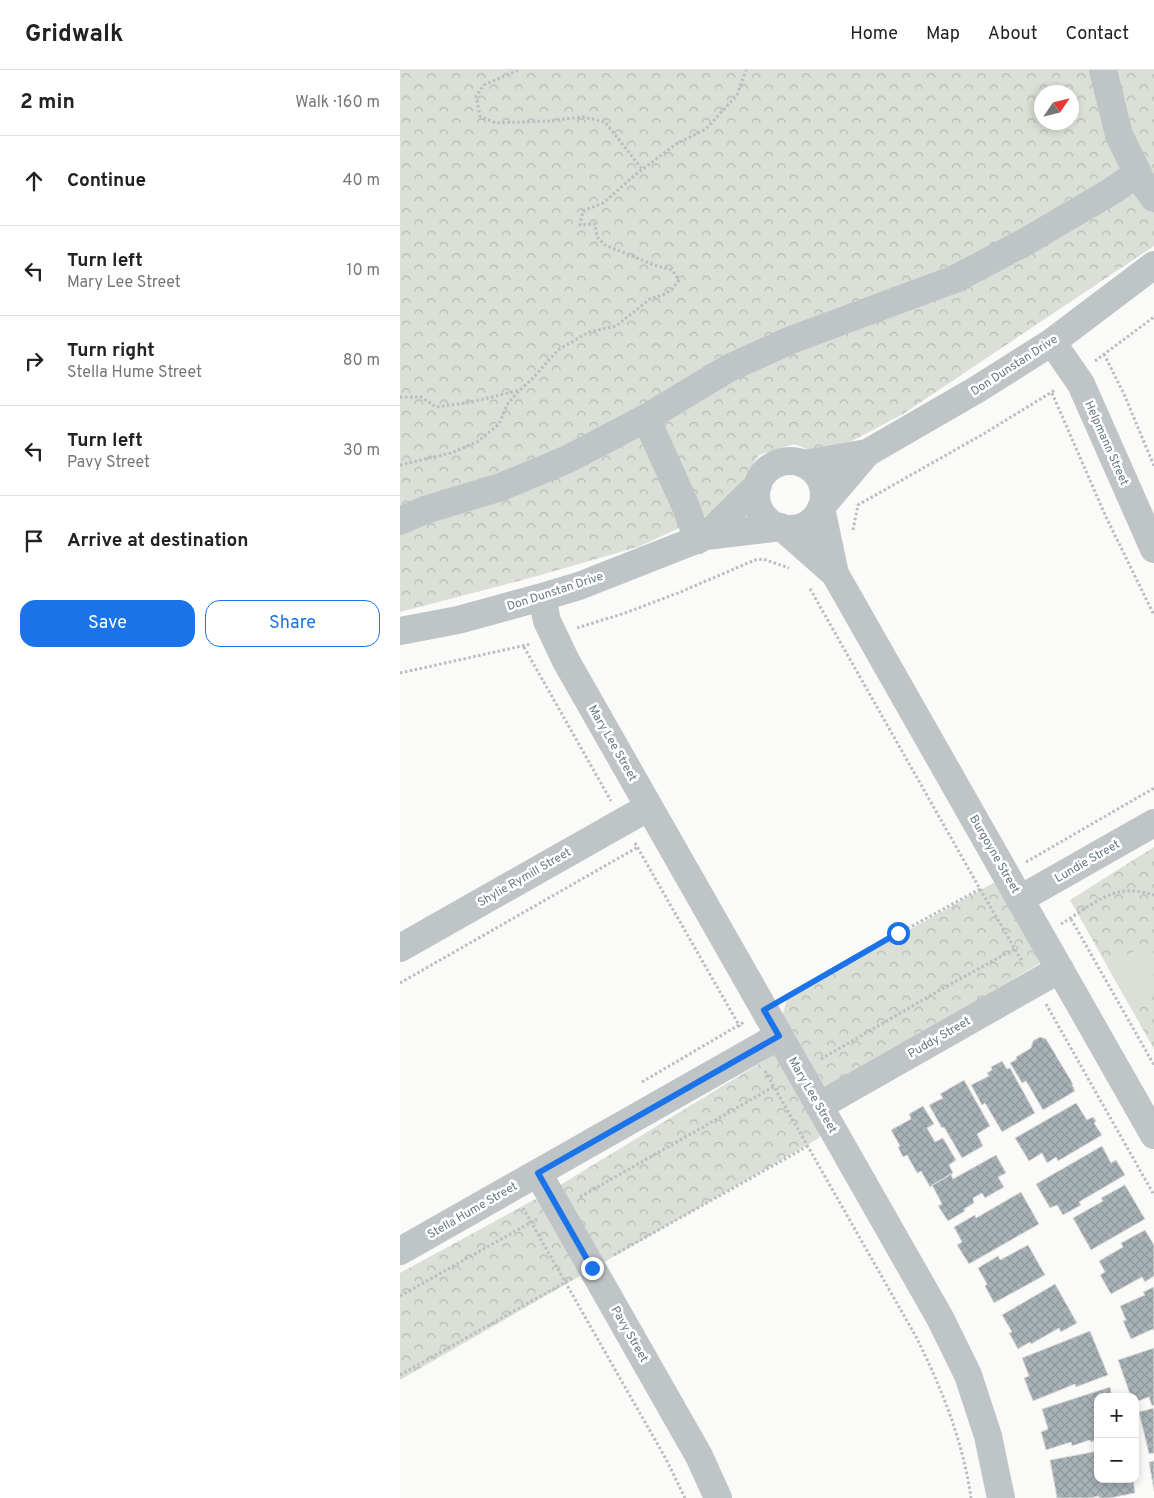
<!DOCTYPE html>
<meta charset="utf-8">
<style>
:root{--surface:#fff;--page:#f6f6f6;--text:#222;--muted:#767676;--line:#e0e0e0;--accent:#1a73e8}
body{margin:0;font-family:Overpass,sans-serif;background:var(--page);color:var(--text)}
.controls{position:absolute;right:15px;bottom:15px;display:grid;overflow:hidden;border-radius:10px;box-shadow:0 2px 8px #0003}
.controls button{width:45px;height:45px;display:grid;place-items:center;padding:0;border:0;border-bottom:1px solid var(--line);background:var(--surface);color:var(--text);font:25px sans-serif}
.compass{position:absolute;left:634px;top:15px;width:45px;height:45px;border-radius:50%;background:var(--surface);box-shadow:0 2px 8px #0003;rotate:55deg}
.stop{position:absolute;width:15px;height:15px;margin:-11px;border:4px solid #1a73e8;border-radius:50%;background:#fff}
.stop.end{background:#1a73e8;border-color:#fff;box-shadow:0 1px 5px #0008}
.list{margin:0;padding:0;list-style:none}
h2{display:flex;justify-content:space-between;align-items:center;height:65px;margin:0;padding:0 20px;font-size:21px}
h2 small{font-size:16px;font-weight:400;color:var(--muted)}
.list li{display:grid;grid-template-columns:32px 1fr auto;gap:15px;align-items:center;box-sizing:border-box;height:90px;padding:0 20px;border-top:1px solid var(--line)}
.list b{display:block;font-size:19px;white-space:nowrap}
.list p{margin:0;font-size:16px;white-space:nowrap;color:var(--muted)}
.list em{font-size:16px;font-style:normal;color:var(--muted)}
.actions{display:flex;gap:10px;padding:15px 20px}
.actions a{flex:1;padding:11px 0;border:1px solid var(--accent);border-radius:15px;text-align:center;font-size:18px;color:var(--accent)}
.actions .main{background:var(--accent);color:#fff}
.icon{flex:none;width:28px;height:28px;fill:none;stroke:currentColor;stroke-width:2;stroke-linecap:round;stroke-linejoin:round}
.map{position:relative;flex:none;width:754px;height:1428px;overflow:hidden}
header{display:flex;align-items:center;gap:30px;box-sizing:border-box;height:70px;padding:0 25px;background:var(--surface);border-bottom:1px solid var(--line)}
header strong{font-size:24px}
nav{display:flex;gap:28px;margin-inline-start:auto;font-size:18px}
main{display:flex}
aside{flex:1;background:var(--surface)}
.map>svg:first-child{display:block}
</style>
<header>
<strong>Gridwalk</strong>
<nav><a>Home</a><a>Map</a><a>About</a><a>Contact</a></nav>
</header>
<main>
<aside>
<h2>2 min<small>Walk · 160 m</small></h2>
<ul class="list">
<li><svg class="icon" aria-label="ahead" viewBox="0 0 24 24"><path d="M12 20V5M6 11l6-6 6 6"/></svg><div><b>Continue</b></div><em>40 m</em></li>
<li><svg class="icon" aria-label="left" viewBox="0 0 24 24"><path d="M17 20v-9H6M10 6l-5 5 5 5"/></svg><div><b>Turn left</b><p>Mary Lee Street</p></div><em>10 m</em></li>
<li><svg class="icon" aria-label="right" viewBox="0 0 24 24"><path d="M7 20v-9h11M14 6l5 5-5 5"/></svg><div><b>Turn right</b><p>Stella Hume Street</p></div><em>80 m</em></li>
<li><svg class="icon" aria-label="left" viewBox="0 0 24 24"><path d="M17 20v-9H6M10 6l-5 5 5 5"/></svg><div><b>Turn left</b><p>Pavy Street</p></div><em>30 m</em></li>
<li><svg class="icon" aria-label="arrive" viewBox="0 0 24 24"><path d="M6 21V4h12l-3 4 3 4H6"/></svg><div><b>Arrive at destination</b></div></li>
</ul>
<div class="actions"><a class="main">Save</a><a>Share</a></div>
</aside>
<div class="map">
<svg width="754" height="1428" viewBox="0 0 754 1428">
<defs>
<pattern id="park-crowns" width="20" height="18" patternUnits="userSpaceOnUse" patternTransform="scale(1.25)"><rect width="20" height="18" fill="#dbdfd7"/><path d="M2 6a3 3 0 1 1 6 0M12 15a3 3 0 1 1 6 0" fill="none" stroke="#b5bab4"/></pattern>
<pattern id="building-cross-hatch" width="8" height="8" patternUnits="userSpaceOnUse" patternTransform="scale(1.25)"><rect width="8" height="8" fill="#a9b3b7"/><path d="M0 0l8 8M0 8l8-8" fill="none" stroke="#8d969a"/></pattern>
</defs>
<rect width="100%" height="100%" fill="#fafaf8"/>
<!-- park -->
<path fill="url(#park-crowns)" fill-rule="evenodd" d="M 0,0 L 754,0 L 754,176 L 503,344 L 450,372 L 412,381 L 394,374 L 359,385 L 327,436 L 238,477 L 130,508 L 0,542 ZM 642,22 L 672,22 L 672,52 L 642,52 Z
M 754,777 L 754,979 L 670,830 Z
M 595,812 L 640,893 L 429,1020 L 419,1068 L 0,1310 L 0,1203 L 152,1120 L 372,986 L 387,928 Z"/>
<!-- pitch -->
<path fill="#dbdfd7" d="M 753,871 L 754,920 L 728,933 L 707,896 Z"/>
<!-- building -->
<path fill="url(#building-cross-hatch)" stroke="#dcdcda" d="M 640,967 L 646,969 L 673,1014 L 672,1015 L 675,1021 L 643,1040 L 626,1011 L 622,1013 L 610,993 L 617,989 L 616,987 L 631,978 L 633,971 Z
M 602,991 L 607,999 L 610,998 L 635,1043 L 602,1062 L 585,1033 L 582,1035 L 571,1015 L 589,1006 L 587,1003 L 592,1000 L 591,997 Z
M 564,1010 L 590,1056 L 577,1064 L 583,1076 L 562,1088 L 544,1057 L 542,1058 L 529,1035 L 543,1028 L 540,1024 Z
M 676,1033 L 687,1050 L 693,1047 L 696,1051 L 694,1053 L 702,1065 L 658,1091 L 656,1087 L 647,1093 L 642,1083 L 629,1091 L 615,1068 Z
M 523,1036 L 534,1054 L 527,1058 L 535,1072 L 543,1068 L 556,1090 L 549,1095 L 553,1103 L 530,1117 L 521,1101 L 517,1103 L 507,1085 L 503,1087 L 498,1077 L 500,1076 L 491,1060 L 511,1049 L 509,1044 Z
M 702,1076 L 711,1093 L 716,1090 L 725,1105 L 679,1132 L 681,1135 L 663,1145 L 657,1135 L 650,1138 L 636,1114 Z
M 596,1085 L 606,1103 L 598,1107 L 604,1117 L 585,1128 L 582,1123 L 573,1128 L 574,1133 L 564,1139 L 565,1141 L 548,1151 L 538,1136 L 542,1134 L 532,1115 L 551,1104 L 553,1109 Z
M 725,1115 L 745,1149 L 691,1180 L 673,1148 L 703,1131 L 701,1128 Z
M 621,1122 L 639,1154 L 569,1194 L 557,1175 L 562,1172 L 554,1157 L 575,1145 L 576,1148 Z
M 745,1160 L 754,1175 L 754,1206 L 745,1212 L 742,1207 L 711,1224 L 700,1205 L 705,1202 L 699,1191 L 723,1177 L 721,1173 Z
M 628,1175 L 645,1205 L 594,1233 L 585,1216 L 587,1214 L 578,1198 L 598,1186 L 600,1190 Z
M 655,1214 L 677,1253 L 661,1262 L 659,1258 L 631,1274 L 630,1272 L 618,1279 L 609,1263 L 612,1262 L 602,1245 Z
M 754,1217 L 754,1261 L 753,1259 L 731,1269 L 723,1251 L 726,1250 L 720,1236 L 745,1225 L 743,1222 Z
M 690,1261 L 708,1305 L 676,1317 L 675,1314 L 633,1331 L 624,1308 L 629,1306 L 622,1288 Z
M 754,1278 L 754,1335 L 752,1336 L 749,1327 L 735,1332 L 735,1327 L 731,1327 L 718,1290 Z
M 710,1317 L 712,1327 L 698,1327 L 698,1370 L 691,1372 L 690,1370 L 672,1376 L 671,1372 L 646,1380 L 641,1362 L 648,1359 L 642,1339 Z
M 754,1338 L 754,1383 L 749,1384 L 739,1342 Z
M 698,1381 L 698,1409 L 733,1409 L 735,1423 L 710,1428 L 699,1428 L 699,1426 L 690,1428 L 657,1428 L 650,1390 Z
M 754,1391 L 754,1421 L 749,1392 Z"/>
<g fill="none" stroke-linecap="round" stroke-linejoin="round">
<!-- path -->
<path stroke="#babec0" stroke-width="3" stroke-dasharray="2.5 2.5" stroke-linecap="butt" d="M 118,0 L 84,15 L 76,26 L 80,46 L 96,53 L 148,51 L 183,47 L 205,52 L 242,99
M 704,284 L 724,324 L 754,396
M 695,291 L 754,247
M 652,323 L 706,447 L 754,545
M 0,327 L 21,327 L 36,337 L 72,332 L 120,320
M 0,395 L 51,383 L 77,372 L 99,354 L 107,335 L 116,324 L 132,309 L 158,280 L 189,262 L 216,256 L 250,229 L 263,225 L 272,219 L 279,210 L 272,200 L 254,195 L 205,175 L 197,167 L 195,154 L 180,155 L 183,141 L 203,133 L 235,105 L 276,74 L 306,59 L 337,25 L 346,0
M 453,460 L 458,435 L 585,363 L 655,320
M 177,558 L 225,543 L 278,523 L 355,490 L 363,489 L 389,498
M 124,577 L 211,731
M 0,603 L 131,574
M 235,773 L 340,957
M 626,792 L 754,718
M 580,819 L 622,891
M 671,849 L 754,995
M 661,854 C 678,844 700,826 719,822 C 730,819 743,822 754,825
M 0,913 L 238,777
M 386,928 L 450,890 L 580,819 L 409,517
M 646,934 L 754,1125
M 421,989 L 540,920 L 618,877
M 365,1001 L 515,1265 C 541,1316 563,1371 571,1428
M 242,1012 L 344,952
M 180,1127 L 375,1016
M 123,1138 L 266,1389 L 285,1428
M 214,1185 L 408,1076
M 0,1226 L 137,1149
M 0,1305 L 171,1209"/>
<!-- minor -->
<path stroke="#bfc5c7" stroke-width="28" d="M 703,0 L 719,65 L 741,110 L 754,128
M 652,272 L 681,314 L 754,479
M 246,348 L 286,437 L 298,470
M356 425a34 34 0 1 1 68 0a34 34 0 1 1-68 0Z
M 404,394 L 467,383 L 576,320 L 652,272 L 754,195
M 422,436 L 467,383
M 421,438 L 435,504 L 754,1065
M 0,451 L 25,440 L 101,417 L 168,389 L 246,348 L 329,298 L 391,270 L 555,209 L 625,172 L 712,121 L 738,103
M 383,458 L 435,504
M 306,466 L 358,415
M 142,527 L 147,551 L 166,591 L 540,1248 L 568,1305 L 588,1366 L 601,1428
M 0,561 L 58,550 L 142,527 L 179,516 L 306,466 L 381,457
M 620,829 L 754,753
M 0,878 L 249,737
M 419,1036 L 660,899
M 138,1103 L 299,1386 L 318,1428
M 0,1181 L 379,966"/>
</g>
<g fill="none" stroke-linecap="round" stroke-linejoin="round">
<!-- route -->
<path stroke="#1a73e8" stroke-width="6" d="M 192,1198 L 138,1103 L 379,966 L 364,940 L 498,863"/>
</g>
<g text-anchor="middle" stroke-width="5" stroke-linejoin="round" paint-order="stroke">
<!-- street labels -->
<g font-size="12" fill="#667981" stroke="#fff">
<text transform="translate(614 295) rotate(-33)" y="4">Don Dunstan Drive</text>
<text transform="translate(707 373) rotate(66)" y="4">Helpmann Street</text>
<text transform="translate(155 521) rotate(-18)" y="4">Don Dunstan Drive</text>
<text transform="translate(213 673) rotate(60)" y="4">Mary Lee Street</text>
<text transform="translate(595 784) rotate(60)" y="4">Burgoyne Street</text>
<text transform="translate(687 791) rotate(-30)" y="4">Lundie Street</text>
<text transform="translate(124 807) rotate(-30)" y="4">Shylie Rymill Street</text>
<text transform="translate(539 967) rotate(-30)" y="4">Puddy Street</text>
<text transform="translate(413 1025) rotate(60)" y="4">Mary Lee Street</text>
<text transform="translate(72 1140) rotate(-30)" y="4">Stella Hume Street</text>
<text transform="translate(230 1264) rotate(60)" y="4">Pavy Street</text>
</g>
</g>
</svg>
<div class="controls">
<button>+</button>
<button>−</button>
</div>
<svg class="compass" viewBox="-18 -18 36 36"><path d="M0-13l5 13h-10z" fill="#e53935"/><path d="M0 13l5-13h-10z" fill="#767676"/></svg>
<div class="stop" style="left:498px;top:863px"></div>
<div class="stop end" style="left:192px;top:1198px"></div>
</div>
</main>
